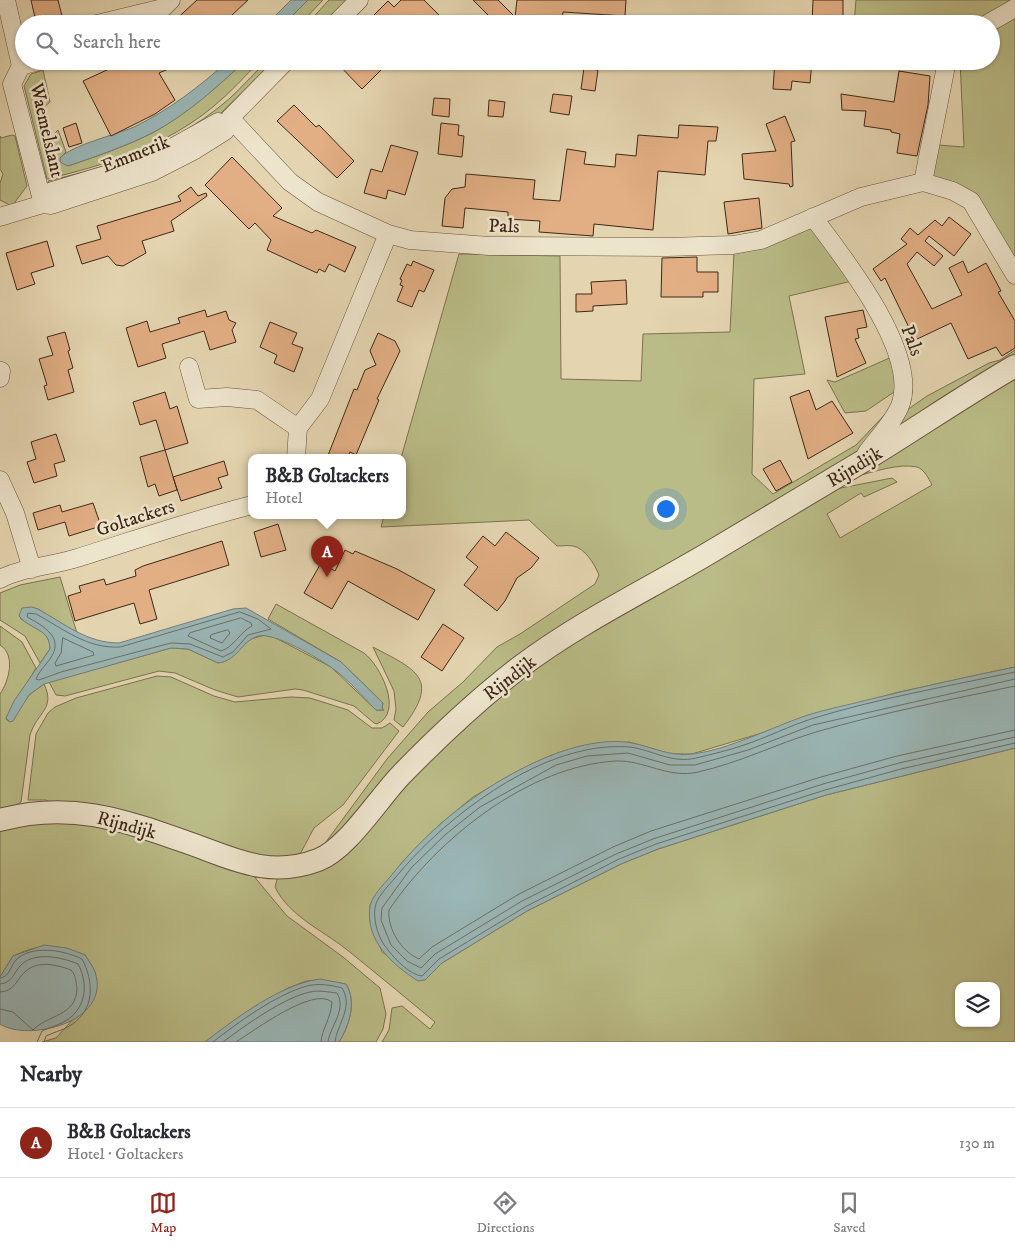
<!DOCTYPE html>
<meta charset="utf-8">
<style>
:root{--surface:#fff;--page:#f7f7f7;--text:#2b2b33;--muted:#7c7c81;--line:#e1e1e2;--accent:#8f2418}
body{margin:0;font-family:"IM FELL DW Pica",serif;background:var(--page);color:var(--text)}
.controls{position:absolute;right:15px;bottom:15px;display:grid;overflow:hidden;border-radius:10px;box-shadow:0 1px 4px #0004}
.controls button{width:45px;height:45px;display:grid;place-items:center;padding:0;border:0;border-bottom:1px solid var(--line);background:var(--surface);color:var(--text);font:25px sans-serif}
.you{position:absolute;left:665px;top:508px;width:18px;height:18px;margin:-12px;border:4px solid #fff;border-radius:50%;background:#1a73e8;box-shadow:0 0 0 8px #1a73e833}
.badge{display:grid;place-items:center;width:32px;height:32px;border-radius:50%;background:var(--accent);color:#fff;font-size:16px;font-weight:700}
.pin{position:absolute;translate:-50% -41px;filter:drop-shadow(0 1px 2px #0008)}
.pin::after{content:'';position:absolute;top:26px;width:18px;height:15px;background:inherit;clip-path:polygon(0 0,100% 0,50% 100%)}
.popup{position:absolute;left:248px;top:454px;width:158px;height:65px;box-sizing:border-box;display:grid;place-content:center;border-radius:10px;background:var(--surface);filter:drop-shadow(0 1px 4px #0005);font-size:16px;white-space:nowrap;color:var(--muted)}
.popup b{font-size:19px;color:var(--text)}
.popup::after{content:'';position:absolute;left:50%;top:100%;margin-left:-10px;border:10px solid transparent;border-top-color:var(--surface)}
.list{margin:0;padding:0;list-style:none}
h2{display:flex;justify-content:space-between;align-items:center;height:65px;margin:0;padding:0 20px;font-size:21px}
h2 small{font-size:16px;font-weight:400;color:var(--muted)}
.list li{display:grid;grid-template-columns:32px 1fr auto;gap:15px;align-items:center;box-sizing:border-box;height:70px;padding:0 20px;border-top:1px solid var(--line)}
.list b{display:block;font-size:19px;white-space:nowrap}
.list p{margin:0;font-size:16px;white-space:nowrap;color:var(--muted)}
.list em{font-size:16px;font-style:normal;color:var(--muted)}
.icon{flex:none;width:28px;height:28px;fill:none;stroke:currentColor;stroke-width:2;stroke-linecap:round;stroke-linejoin:round}
.map{position:relative;flex:none;width:1015px;height:1042px;overflow:hidden}
.search{position:absolute;background:var(--surface);box-shadow:0 1px 4px #0004;left:15px;right:15px;top:15px;height:55px;display:flex;align-items:center;gap:12px;box-sizing:border-box;padding:0 18px;border-radius:28px;color:var(--muted);font-size:19px}
.sheet{height:135px;background:var(--surface)}
nav{display:flex;justify-content:space-around;align-items:center;box-sizing:border-box;height:70px;border-top:1px solid var(--line);background:var(--surface);font-size:14px;color:var(--muted)}
nav a{display:grid;justify-items:center;gap:2px}
nav .on{color:var(--accent)}
.map>svg:first-child{display:block}
</style>
<div class="map">
<svg width="1015" height="1042" viewBox="0 0 1015 1042">
<rect width="100%" height="100%" fill="#e4d5b0"/>
<filter id="stains"><feTurbulence type="fractalNoise" baseFrequency=".004" numOctaves="4"/><feColorMatrix values="0 0 0 0 .2 0 0 0 0 .09 0 0 0 0 .02 0 0 0 .5 -.17"/></filter>
<radialGradient id="worn" r=".72"><stop offset=".6" stop-color="#630" stop-opacity="0"/><stop offset="1" stop-color="#630" stop-opacity=".3"/></radialGradient>
<!-- green -->
<path fill="#babc87" stroke="#7c724f" fill-rule="evenodd" d="M 308,0 L 323,0 L 300,24 L 284,24 Z
M 329,0 L 350,0 L 325,24 L 307,24 Z
M 856,0 L 1015,0 L 1015,3 L 978,24 L 854,24 Z
M 1015,17 L 1015,265 L 1001,235 L 930,180 L 938,145 L 964,147 L 960,61 L 991,61 L 991,30 Z
M 245,61 L 260,61 C 245,76 230,93 214,106 C 166,146 106,165 47,179 L 24,86 L 31,74 L 43,70 L 50,102 L 35,115 L 52,136 L 58,130 L 66,152 L 60,158 L 68,166 C 97,156 127,146 154,132 C 188,113 217,87 245,61 Z
M 267,61 L 274,61 L 219,115 L 189,134 L 148,156 L 50,188 L 48,181 C 111,166 172,146 223,104 C 238,92 252,75 267,61 Z
M 12,135 L 15,136 L 27,186 L 12,206 L 0,200 L 0,183 L 3,174 L 0,169 L 0,136 L 1,138 Z
M 809,228 L 813,229 L 852,281 L 789,296 L 805,374 L 754,379 L 752,474 L 773,494 L 856,445 L 891,408 L 856,459 L 615,599 L 372,802 L 323,846 L 387,759 L 428,712 L 463,682 L 497,647 L 520,634 L 595,584 L 599,575 C 595,565 585,548 573,546 C 568,545 562,546 557,546 L 529,520 L 381,527 L 384,516 L 402,516 L 401,458 L 459,254 L 560,256 L 561,379 L 641,381 L 643,334 L 730,332 L 734,252 Z
M 1015,350 L 1015,361 L 875,449 L 900,415 L 927,396 L 989,363 L 1000,360 Z
M 894,356 L 897,390 L 866,411 L 845,413 L 827,380 L 835,382 Z
M 1015,374 L 1015,667 L 895,693 L 692,754 L 671,754 L 629,742 L 552,755 L 511,775 L 473,797 L 438,826 L 403,861 L 370,905 L 370,921 L 382,952 L 425,980 L 442,963 L 527,911 L 621,864 L 658,849 L 826,795 L 1015,748 L 1015,1042 L 382,1042 L 389,1030 L 392,1008 L 402,1006 L 430,1029 L 435,1022 C 406,998 376,973 346,949 C 322,930 289,916 275,887 L 278,876 L 300,872 L 532,666 L 836,489 L 892,478 L 897,482 L 864,497 L 861,493 L 827,514 L 840,538 L 932,485 C 929,479 924,469 917,467 C 898,463 874,472 857,476 ZM 959,986 L 996,986 L 996,1023 L 959,1023 Z
M 60,577 L 77,633 L 38,609 L 20,618 C 33,629 50,629 50,649 L 40,663 L 25,636 L 0,620 L 0,593 L 20,585 Z
M 276,604 L 364,653 C 380,665 404,712 377,724 L 374,723 L 354,706 L 303,690 L 295,689 L 238,697 L 215,690 L 175,673 L 159,671 L 65,696 L 56,695 L 49,682 L 171,648 L 188,649 L 218,663 L 223,662 L 251,639 L 265,635 L 272,636 L 331,667 L 376,710 L 384,710 L 382,708 L 383,703 L 341,662 L 268,619 Z
M 0,626 L 22,642 L 36,668 L 6,719 L 10,722 L 29,695 L 44,684 C 56,709 37,712 30,735 L 21,802 L 0,816 L 0,694 C 9,681 16,655 0,645 Z
M 373,647 C 416,670 441,678 403,727 L 394,720 L 396,709 L 394,691 Z
M 157,676 L 171,677 L 214,696 L 235,702 L 291,697 L 310,698 L 348,710 L 372,728 L 382,728 L 390,723 L 399,731 L 343,805 L 314,828 L 298,858 L 285,863 L 61,807 L 46,800 L 28,800 L 36,734 L 48,713 L 55,707 L 76,698 Z
M 83,819 L 252,874 L 287,916 L 343,957 L 380,988 L 386,1014 L 383,1029 L 376,1042 L 339,1042 C 349,1026 357,1002 346,984 L 320,980 L 306,981 L 286,989 L 205,1042 L 42,1042 L 56,1038 L 95,995 L 95,972 L 85,955 C 56,944 41,943 13,956 L 0,977 L 0,828 Z"/>
<!-- water -->
<path fill="#9ab6b6" stroke="#767d76" d="M 291,0 L 308,0 L 284,24 L 267,24 Z
M 228,61 L 245,61 C 217,87 189,113 154,132 C 127,146 97,156 68,166 L 60,162 L 60,158 C 72,145 115,135 134,127 C 169,110 199,87 228,61 Z
M 32,607 L 38,609 C 65,624 87,643 119,643 L 233,609 L 246,608 L 341,662 L 383,703 L 382,708 L 384,710 L 376,710 C 362,696 348,679 332,668 C 318,658 274,632 258,636 C 241,641 238,661 218,663 L 188,649 L 171,648 L 44,684 L 29,695 L 13,721 L 10,722 L 6,718 L 14,701 L 50,649 C 50,628 30,630 19,616 L 22,608 Z
M 1015,667 L 1015,748 L 826,795 L 658,849 L 621,864 L 527,911 L 442,963 L 425,980 L 418,981 C 393,965 365,941 370,907 C 371,897 384,884 390,877 C 432,824 489,780 552,755 C 575,746 607,738 632,743 C 652,747 671,757 692,754 C 728,750 772,727 808,715 C 827,709 848,705 867,700 C 916,688 966,677 1015,667 Z
M 44,945 L 67,948 L 85,955 C 88,960 93,966 95,972 C 112,1023 27,1042 0,1024 L 0,977 L 13,956 Z
M 320,979 L 346,984 C 357,1002 349,1026 339,1042 L 205,1042 C 236,1018 281,984 320,979 Z"/>
<g fill="none" stroke-linecap="round" stroke-linejoin="round">
<!-- shore -->
<path stroke="#6c6f66" stroke-width="1" d="M 240,612 L 258,619 L 271,629 L 248,635 L 233,652 L 223,657 L 190,644 L 171,643 L 61,672 L 39,680 L 36,679 C 39,671 45,666 50,659 C 65,638 44,626 27,617 L 28,613 L 36,614 C 64,629 87,649 120,647 Z
M 241,618 L 251,623 L 252,626 C 240,632 234,647 221,651 L 188,636 L 190,633 Z
M 228,630 L 230,633 L 222,643 L 210,638 L 211,635 Z
M 63,638 L 93,652 L 94,655 L 56,666 L 55,663 L 61,653 Z
M 1015,672 C 949,686 875,699 811,719 C 789,726 768,737 747,744 C 730,750 713,754 696,758 C 673,764 652,750 630,747 C 617,746 599,747 586,750 C 516,764 439,824 395,878 C 388,886 376,898 375,908 C 373,922 379,940 388,950 C 395,959 410,975 422,976 L 439,959 L 525,907 L 619,859 L 656,844 L 825,790 L 901,769 L 1015,743
M 1015,679 L 813,725 L 748,750 L 695,765 L 670,765 L 628,753 L 587,756 L 556,765 L 480,807 L 446,834 L 411,868 L 382,908 L 381,920 L 391,945 L 407,961 L 421,968 L 435,954 L 522,901 L 616,854 L 653,839 L 823,784 L 899,763 L 1015,737
M 1015,686 C 949,700 881,713 816,732 C 776,744 739,763 698,772 C 669,779 644,760 616,761 C 528,766 437,839 389,910 C 387,929 402,952 419,959 L 432,947 L 519,894 L 613,847 L 651,831 L 821,777 L 897,756 L 1015,730
M 0,978 C 9,977 10,968 15,961 C 30,944 64,950 82,959 C 94,981 95,1010 71,1025 C 64,1030 54,1032 46,1036 L 44,1042
M 0,984 C 12,983 13,974 20,966 C 33,951 62,957 78,964 C 88,982 87,1007 67,1020 C 60,1025 50,1027 42,1031 L 37,1042
M 0,992 C 16,991 16,979 26,971 C 38,960 58,965 71,970 C 76,976 76,981 77,988 C 77,1016 47,1015 33,1030 L 13,1012 L 0,1009
M 213,1042 C 237,1023 277,994 307,986 C 318,983 331,985 342,988 C 354,1007 337,1024 335,1042
M 223,1042 C 244,1026 285,997 310,992 C 319,990 328,992 337,993 C 347,1010 330,1026 328,1042
M 236,1042 C 254,1031 313,986 332,1002 C 331,1019 322,1028 321,1042"/>
</g>
<!-- building -->
<path fill="#e2ae84" stroke="#3f2817" d="M 31,0 L 58,0 L 64,24 L 47,24 L 46,20 L 36,22 Z
M 197,0 L 248,0 L 232,15 L 240,24 L 171,24 Z
M 401,0 L 424,0 L 448,24 L 365,24 L 388,1 L 394,7 Z
M 473,0 L 498,0 L 515,17 L 517,0 L 626,0 L 625,16 L 563,12 L 562,24 L 497,24 Z
M 813,0 L 843,0 L 843,17 L 827,17 L 827,24 L 812,24 Z
M 116,61 L 187,61 L 159,73 L 175,100 L 155,114 L 111,136 L 83,81 L 109,69 L 107,65 Z
M 335,61 L 390,61 L 362,89 Z
M 775,61 L 812,61 L 810,83 L 792,81 L 791,90 L 773,89 Z
M 584,68 L 598,70 L 595,91 L 581,89 Z
M 899,71 L 930,76 L 928,105 L 917,156 L 897,153 L 900,134 L 891,132 L 891,130 L 864,126 L 866,111 L 842,110 L 841,94 L 894,102 Z
M 553,94 L 572,96 L 569,115 L 550,112 Z
M 434,98 L 450,99 L 449,117 L 432,115 Z
M 489,100 L 505,102 L 503,117 L 488,116 Z
M 294,105 L 316,127 L 319,125 L 354,161 L 337,178 L 277,121 Z
M 785,116 L 795,141 L 791,142 L 793,186 L 790,187 L 789,184 L 744,179 L 742,154 L 776,151 L 766,124 Z
M 76,123 L 82,143 L 69,147 L 63,128 Z
M 441,123 L 459,125 L 458,135 L 464,136 L 462,157 L 438,154 Z
M 679,125 L 718,127 L 716,141 L 708,141 L 705,175 L 658,171 L 653,230 L 594,224 L 593,236 L 539,232 L 540,221 L 508,219 L 508,212 L 465,208 L 463,228 L 442,226 L 445,198 L 452,189 L 465,187 L 466,174 L 535,180 L 533,199 L 560,201 L 567,149 L 586,152 L 584,164 L 615,167 L 616,154 L 636,156 L 638,135 L 678,138 Z
M 391,145 L 418,152 L 405,195 L 388,190 L 386,199 L 364,193 L 371,169 L 382,172 Z
M 232,157 L 282,208 L 273,216 L 312,233 L 316,230 L 356,247 L 345,272 L 329,264 L 325,272 L 319,269 L 317,273 L 267,250 L 271,240 L 255,223 L 249,229 L 205,185 Z
M 191,187 L 198,196 L 206,193 L 207,196 L 171,221 L 174,231 L 142,241 L 146,253 L 123,266 L 116,265 L 108,256 L 82,264 L 76,246 L 101,239 L 97,226 L 181,201 L 178,196 Z
M 759,198 L 762,228 L 728,234 L 724,202 Z
M 949,217 L 971,234 L 954,256 L 929,236 L 925,241 L 943,256 L 934,266 L 917,252 L 907,264 L 932,309 L 962,295 L 949,268 L 963,261 L 968,273 L 986,263 L 1001,291 L 998,292 L 1015,321 L 1015,348 L 1002,356 L 996,347 L 968,359 L 951,323 L 915,340 L 885,278 L 881,281 L 873,269 L 907,244 L 901,239 L 910,228 L 918,235 L 935,220 L 942,226 Z
M 47,241 L 54,266 L 31,273 L 35,284 L 17,290 L 6,253 Z
M 697,257 L 697,272 L 718,272 L 718,292 L 703,292 L 703,297 L 661,297 L 662,258 Z
M 413,261 L 434,270 L 424,292 L 419,290 L 412,307 L 397,301 L 403,286 L 400,285 L 402,280 L 400,279 L 407,264 L 411,266 Z
M 626,280 L 627,304 L 593,306 L 593,311 L 576,312 L 576,294 L 592,294 L 591,282 Z
M 205,310 L 207,317 L 226,311 L 229,320 L 236,323 L 232,330 L 236,342 L 210,350 L 204,331 L 162,344 L 166,358 L 138,367 L 126,328 L 147,321 L 150,332 L 180,323 L 178,318 Z
M 863,310 L 867,327 L 857,329 L 859,338 L 855,339 L 866,363 L 837,377 L 825,317 Z
M 270,322 L 297,333 L 292,344 L 303,348 L 294,372 L 274,363 L 277,355 L 260,347 Z
M 65,332 L 70,350 L 68,351 L 73,368 L 68,370 L 74,392 L 48,400 L 44,386 L 47,385 L 39,359 L 53,355 L 47,337 Z
M 378,333 L 395,341 L 400,351 L 377,399 L 379,400 L 356,455 L 350,452 L 347,458 L 327,458 L 354,389 L 357,390 L 365,370 L 376,365 L 370,351 Z
M 809,390 L 816,410 L 832,401 L 853,433 L 808,459 L 790,397 Z
M 165,392 L 170,409 L 177,406 L 188,443 L 165,450 L 156,420 L 140,425 L 133,402 Z
M 56,434 L 65,461 L 54,464 L 57,476 L 34,483 L 27,462 L 36,459 L 31,442 Z
M 165,450 L 177,490 L 159,496 L 155,484 L 148,487 L 140,457 Z
M 780,460 L 792,482 L 776,491 L 763,469 Z
M 224,461 L 228,475 L 218,478 L 222,488 L 181,501 L 173,477 Z
M 93,503 L 101,526 L 69,536 L 65,522 L 38,530 L 33,513 L 60,505 L 62,512 Z
M 278,524 L 286,550 L 261,557 L 254,532 Z
M 506,532 L 539,558 L 531,568 L 517,578 L 505,601 L 497,611 L 464,585 L 478,567 L 466,557 L 483,536 L 495,546 Z
M 222,541 L 229,565 L 149,590 L 157,619 L 140,624 L 134,603 L 75,621 L 68,596 L 81,592 L 79,586 L 104,579 L 106,585 L 136,576 L 135,570 L 143,566 Z
M 345,550 L 353,554 L 355,551 L 397,569 L 435,590 L 418,620 L 348,581 L 332,609 L 304,593 L 321,563 L 335,571 Z
M 443,624 L 464,638 L 442,671 L 421,657 Z"/>
<g fill="none" stroke-linecap="round" stroke-linejoin="round">
<!-- minor casing -->
<g stroke="#68533d" stroke-width="19">
<path id="minor" d="M 6,0 L 21,66 L 12,84 L 43,204
M 97,24 L 163,8 L 171,0
M 335,24 L 359,0
M 987,24 L 1015,8
M 21,66 L 38,61
M 230,118 L 290,182 L 318,202 L 388,234 L 410,240 L 489,246 L 667,247 L 733,245 L 761,240 L 861,197 L 923,182 L 953,191 L 971,201 L 1015,275
M 923,182 L 947,61
M 43,204 L 52,191 L 115,172 L 157,156 L 218,122
M 0,217 L 43,204 L 51,205 L 152,172 L 195,150 L 225,131 L 230,118 L 286,61
M 813,217 C 843,257 918,351 901,403 C 895,421 877,438 866,454 L 867,459
M 189,367 L 198,399 L 227,397 L 257,400 L 298,428
M 0,378 L 1,371
M 296,458 L 298,428 L 320,399 L 388,234
M 0,480 L 15,513 L 32,569
M 0,579 C 23,567 52,566 77,558 C 135,540 193,520 252,505"/>
</g>
<!-- tertiary casing -->
<g stroke="#68533d" stroke-width="24">
<path id="tertiary" d="M 0,820 C 68,801 121,819 186,842 C 232,858 268,879 318,860 C 347,849 378,799 401,775 C 438,737 477,700 520,667 C 581,621 649,589 714,550 C 765,519 817,489 868,458 C 917,428 965,395 1015,366"/>
</g>
<!-- minor -->
<use href="#minor" stroke="#ede4cc" stroke-width="18"/>
<!-- tertiary -->
<use href="#tertiary" stroke="#ede4cc" stroke-width="22"/>
</g>
<g text-anchor="middle" stroke-width="5" stroke-linejoin="round" paint-order="stroke">
<!-- street labels -->
<g font-size="19" fill="#3f2817" stroke="#ede4cc">
<text transform="translate(48 130) rotate(77)" y="7">Waemelslant</text>
<text transform="translate(135 153) rotate(-22)" y="7">Emmerik</text>
<text transform="translate(504 225) rotate(1)" y="7">Pals</text>
<text transform="translate(913 340) rotate(69)" y="7">Pals</text>
<text transform="translate(854 466) rotate(-31)" y="7">Rijndijk</text>
<text transform="translate(135 517) rotate(-18)" y="7">Goltackers</text>
<text transform="translate(509 677) rotate(-38)" y="7">Rijndijk</text>
<text transform="translate(127 824) rotate(15)" y="7">Rijndijk</text>
</g>
</g>
<rect width="100%" height="100%" filter="url(#stains)"/>
<rect width="100%" height="100%" fill="url(#worn)"/>
</svg>
<div class="controls">
<button><svg class="icon" aria-label="layers" viewBox="0 0 24 24"><path d="M12 4l9 5-9 5-9-5zM3 14l9 5 9-5"/></svg></button>
</div>
<div class="you"></div>
<div class="pin badge" style="left:327px;top:577px">A</div>
<div class="popup"><b>B&amp;B Goltackers</b>Hotel</div>
<div class="search"><svg class="icon" aria-label="search" viewBox="0 0 24 24"><circle cx="10" cy="10" r="6"/><path d="M15 15l6 6"/></svg>Search here</div>
</div>
<section class="sheet">
<h2>Nearby<small></small></h2>
<ul class="list">
<li><span class="badge">A</span><div><b>B&amp;B Goltackers</b><p>Hotel · Goltackers</p></div><em>130 m</em></li>
</ul>
</section>
<nav>
<a class="on"><svg class="icon" aria-label="map" viewBox="0 0 24 24"><path d="M3 6l6-2 6 2 6-2v14l-6 2-6-2-6 2zM9 4v14M15 6v14"/></svg>Map</a>
<a><svg class="icon" aria-label="directions" viewBox="0 0 24 24"><path d="M12 3l9 9-9 9-9-9zM9 14v-3h6M13 9l2 2-2 2"/></svg>Directions</a>
<a><svg class="icon" aria-label="saved" viewBox="0 0 24 24"><path d="M7 4h10v16l-5-4-5 4z"/></svg>Saved</a>
</nav>
